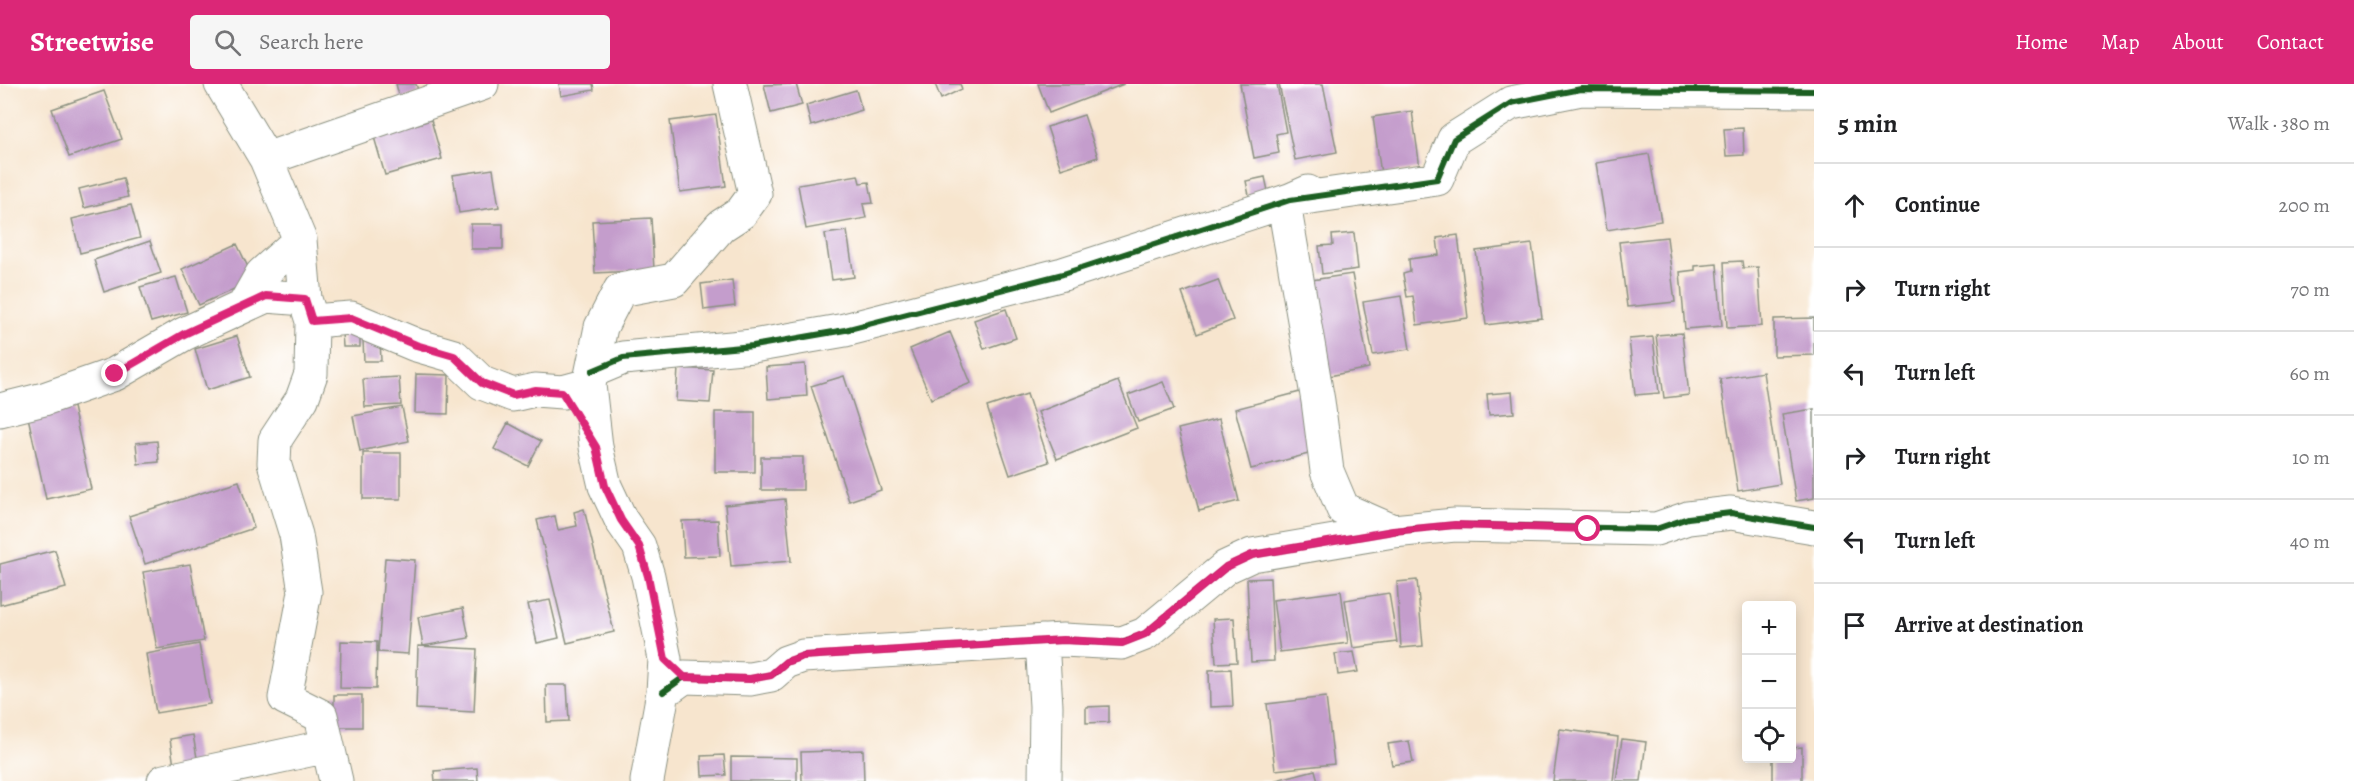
<!DOCTYPE html>
<meta charset="utf-8">
<style>
:root{--surface:#fff;--page:#f6f6f6;--text:#202124;--muted:#757577;--line:#e0e0e0;--accent:#db2777}
body{margin:0;font-family:Alegreya,serif;background:var(--page);color:var(--text)}
.controls{position:absolute;right:18px;bottom:18px;display:grid;overflow:hidden;border-radius:6px;box-shadow:0 3px 15px #0003}
.controls button{width:54px;height:54px;display:grid;place-items:center;padding:0;border:0;border-bottom:2px solid var(--line);background:var(--surface);color:var(--text);font:30px sans-serif}
.stop{position:absolute;width:18px;height:18px;margin:-14px;border:4px solid #db2777;border-radius:50%;background:#fff}
.stop.end{background:#db2777;border-color:#fff;box-shadow:0 2px 6px #0008}
.list{margin:0;padding:0;list-style:none}
h2{display:flex;justify-content:space-between;align-items:center;height:78px;margin:0;padding:0 24px;font-size:26px}
h2 small{font-size:20px;font-weight:400;color:var(--muted)}
.list li{display:grid;grid-template-columns:39px 1fr auto;gap:18px;align-items:center;box-sizing:border-box;height:84px;padding:0 24px;border-top:2px solid var(--line)}
.list b{display:block;font-size:22px;white-space:nowrap}
.list em{font-size:20px;font-style:normal;color:var(--muted)}
.icon{flex:none;width:33px;height:33px;fill:none;stroke:currentColor;stroke-width:2;stroke-linecap:round;stroke-linejoin:round}
.map{position:relative;flex:none;width:1814px;height:697px;overflow:hidden}
header{display:flex;align-items:center;gap:36px;box-sizing:border-box;height:84px;padding:0 30px;background:var(--accent);color:#fff}
header strong{font-size:28px}
nav{display:flex;gap:33px;margin-inline-start:auto;font-size:21px}
.search{width:420px;height:54px;background:var(--page);display:flex;align-items:center;gap:15px;box-sizing:border-box;padding:0 21px;border-radius:6px;color:var(--muted);font-size:22px}
main{display:flex}
aside{flex:1;background:var(--surface)}
.map>svg:first-child{display:block}
</style>
<header>
<strong>Streetwise</strong>
<div class="search"><svg class="icon" aria-label="search" viewBox="0 0 24 24"><circle cx="10" cy="10" r="6"/><path d="M15 15l6 6"/></svg>Search here</div>
<nav><a>Home</a><a>Map</a><a>About</a><a>Contact</a></nav>
</header>
<main>
<div class="map">
<svg width="1814" height="697" viewBox="0 0 1814 697">
<rect width="100%" height="100%" fill="#fff"/>
<filter id="ink" filterUnits="userSpaceOnUse"><feTurbulence type="fractalNoise" baseFrequency=".0167" numOctaves="2"/><feDisplacementMap in="SourceGraphic" scale="12" xChannelSelector="R" yChannelSelector="G"/><feConvolveMatrix kernelMatrix="1 2 1 2 8 2 1 2 1" color-interpolation-filters="sRGB"/></filter>
<filter id="wash" filterUnits="userSpaceOnUse"><feTurbulence type="fractalNoise" baseFrequency=".008" numOctaves="4" result="noise"/><feDisplacementMap in="SourceGraphic" scale="24" xChannelSelector="R" yChannelSelector="G"/><feGaussianBlur stdDeviation="1.35" result="paint"/><feColorMatrix in="noise" values="0 0 0 0 0 0 0 0 0 0 0 0 0 0 0 0 0 1.4 0 .05"/><feComposite in="paint" operator="in"/></filter>
<g filter="url(#wash)">
<rect width="100%" height="100%" fill="#f7e5ce"/>
<g id="blocks">
<!-- building -->
<path fill="#c49dcc" d="M 396,0 L 416,0 L 419,9 L 400,15 Z
M 559,0 L 593,0 L 594,6 L 561,12 Z
M 796,0 L 802,21 L 771,29 L 764,1 Z
M 935,0 L 960,0 L 962,5 L 941,15 Z
M 1038,0 L 1124,0 L 1049,29 Z
M 1240,0 L 1277,0 L 1286,48 L 1276,50 L 1279,69 L 1254,74 Z
M 1279,0 L 1323,0 L 1337,68 L 1295,76 Z
M 856,6 L 862,26 L 811,42 L 806,21 Z
M 104,7 L 122,55 L 69,73 L 52,25 Z
M 1412,27 L 1420,84 L 1381,90 L 1373,33 Z
M 716,31 L 726,102 L 680,108 L 670,37 Z
M 1084,31 L 1098,73 L 1061,85 L 1047,43 Z
M 431,36 L 442,75 L 385,91 L 374,53 Z
M 1743,44 L 1744,71 L 1726,72 L 1724,45 Z
M 1649,70 L 1661,137 L 1607,146 L 1596,79 Z
M 493,85 L 499,123 L 459,129 L 453,91 Z
M 858,91 L 860,99 L 869,98 L 873,119 L 863,120 L 866,134 L 806,145 L 798,101 Z
M 1265,93 L 1270,116 L 1251,121 L 1246,97 Z
M 123,94 L 128,113 L 84,124 L 79,105 Z
M 131,121 L 140,154 L 80,169 L 72,135 Z
M 651,134 L 654,186 L 595,189 L 592,137 Z
M 471,140 L 503,140 L 503,165 L 471,165 Z
M 847,147 L 854,193 L 832,196 L 825,150 Z
M 1354,149 L 1358,185 L 1322,190 L 1319,162 L 1333,161 L 1332,151 Z
M 1458,151 L 1468,234 L 1417,241 L 1413,212 L 1407,213 L 1403,190 L 1410,188 L 1409,175 L 1439,171 L 1437,154 Z
M 1667,153 L 1675,218 L 1627,223 L 1619,158 Z
M 150,157 L 161,189 L 104,208 L 94,176 Z
M 237,160 L 254,196 L 199,221 L 182,185 Z
M 1532,160 L 1542,234 L 1486,241 L 1476,167 Z
M 1742,177 L 1743,184 L 1758,183 L 1762,242 L 1727,244 L 1724,178 Z
M 1717,180 L 1722,242 L 1685,245 L 1680,188 L 1695,186 L 1695,182 Z
M 1352,190 L 1369,284 L 1329,292 L 1312,196 Z
M 176,193 L 187,228 L 151,238 L 140,203 Z
M 732,196 L 735,222 L 704,226 L 701,200 Z
M 1218,196 L 1233,236 L 1197,250 L 1182,209 Z
M 1401,212 L 1410,265 L 1373,271 L 1363,218 Z
M 1006,225 L 1016,254 L 984,265 L 974,236 Z
M 1814,234 L 1814,271 L 1774,272 L 1774,235 Z
M 950,248 L 971,299 L 931,315 L 910,265 Z
M 342,249 L 360,249 L 360,263 L 343,263 Z
M 1682,249 L 1689,311 L 1664,314 L 1656,251 Z
M 237,252 L 250,293 L 207,306 L 195,265 Z
M 1653,253 L 1659,309 L 1635,311 L 1629,255 Z
M 380,256 L 381,277 L 364,277 L 363,257 Z
M 805,280 L 807,312 L 768,315 L 766,283 Z
M 678,284 L 713,286 L 710,319 L 676,317 Z
M 1763,288 L 1780,400 L 1738,407 L 1720,295 Z
M 416,290 L 449,291 L 448,330 L 415,329 Z
M 844,292 L 881,406 L 849,417 L 811,302 Z
M 399,293 L 401,321 L 365,323 L 363,295 Z
M 1118,297 L 1137,344 L 1057,375 L 1038,328 Z
M 1163,298 L 1174,325 L 1138,338 L 1128,311 Z
M 1300,308 L 1316,368 L 1251,385 L 1235,325 Z
M 1512,308 L 1514,329 L 1489,331 L 1487,310 Z
M 1027,310 L 1049,378 L 1010,391 L 987,323 Z
M 73,323 L 91,405 L 46,415 L 28,333 Z
M 402,323 L 409,357 L 360,367 L 353,332 Z
M 1814,325 L 1814,414 L 1796,417 L 1782,330 Z
M 715,328 L 755,328 L 755,388 L 715,388 Z
M 1219,335 L 1239,417 L 1199,427 L 1178,345 Z
M 508,339 L 541,357 L 528,382 L 494,365 Z
M 157,357 L 159,378 L 138,380 L 136,359 Z
M 363,369 L 401,369 L 401,415 L 363,415 Z
M 761,373 L 803,373 L 803,406 L 761,406 Z
M 239,397 L 254,444 L 145,480 L 129,432 Z
M 785,415 L 791,477 L 731,482 L 725,421 Z
M 584,425 L 614,548 L 567,559 L 537,436 L 555,432 L 558,446 L 577,442 L 574,428 Z
M 718,436 L 720,472 L 684,473 L 682,437 Z
M 55,466 L 66,504 L 0,521 L 0,480 Z
M 385,474 L 415,476 L 408,570 L 378,568 Z
M 190,480 L 204,557 L 157,565 L 143,488 Z
M 1270,494 L 1274,577 L 1251,578 L 1247,495 Z
M 1417,496 L 1423,562 L 1401,564 L 1397,498 Z
M 1341,507 L 1348,559 L 1280,568 L 1273,516 Z
M 1389,509 L 1397,558 L 1353,564 L 1345,516 Z
M 550,516 L 559,554 L 537,559 L 528,520 Z
M 463,524 L 469,554 L 423,562 L 418,533 Z
M 1234,534 L 1237,578 L 1216,579 L 1213,535 Z
M 341,557 L 377,558 L 376,605 L 340,604 Z
M 199,560 L 210,620 L 156,629 L 146,570 Z
M 418,562 L 477,565 L 474,628 L 416,625 Z
M 1354,568 L 1358,588 L 1338,591 L 1335,570 Z
M 1231,585 L 1233,622 L 1210,623 L 1209,586 Z
M 546,601 L 567,601 L 569,637 L 547,638 Z
M 334,611 L 362,611 L 362,643 L 334,643 Z
M 1326,613 L 1334,680 L 1275,686 L 1267,620 Z
M 1109,622 L 1109,638 L 1086,639 L 1086,623 Z
M 1560,645 L 1618,653 L 1613,697 L 1553,697 Z
M 193,651 L 199,685 L 175,689 L 170,655 Z
M 1622,655 L 1646,658 L 1641,697 L 1616,697 Z
M 1409,657 L 1413,678 L 1392,681 L 1388,660 Z
M 1802,663 L 1802,697 L 1773,697 L 1773,674 L 1792,674 L 1792,664 Z
M 863,666 L 864,697 L 802,697 L 801,668 Z
M 724,671 L 726,691 L 702,692 L 701,672 Z
M 731,673 L 797,674 L 797,697 L 731,697 Z
M 477,684 L 478,697 L 435,697 L 434,687 Z
M 1315,686 L 1318,697 L 1276,697 L 1276,696 Z"/>
</g>
</g>
<g filter="url(#ink)">
<use href="#blocks" fill-opacity="0" stroke="#8b9181" stroke-width="1.5"/>
<g fill="none" stroke-linecap="round" stroke-linejoin="round">
<!-- minor casing -->
<g stroke="#8b9181" stroke-width="35">
<path id="minor" d="M 221,0 L 266,75 L 300,156 L 305,215 L 312,237 L 311,290 L 302,315 L 275,356 L 274,379 L 296,451 L 305,508 L 285,614 L 321,632 L 336,697
M 266,75 L 482,0
M 1308,108 L 1290,116 L 1286,132 L 1318,317 L 1327,387 L 1343,425 L 1393,447
M 245,220 L 262,190 L 300,156
M 312,237 L 351,234 L 416,261 L 454,272 L 482,299 L 513,311 L 535,306 L 563,308 L 589,301
M 592,287 L 623,274 L 753,262 L 845,246 L 1063,190 L 1290,116 L 1437,95 L 1454,55 L 1511,19 L 1581,5 L 1814,7
M 0,326 L 44,315 L 115,290 L 184,250 L 266,212 L 305,215
M 1042,557 L 1046,622 L 1045,697
M 663,608 L 684,593 L 750,595 L 771,591 L 786,578 L 803,572 L 1063,556 L 1122,559 L 1145,550 L 1226,483 L 1252,471 L 1393,447 L 1455,441 L 1656,445 L 1688,434 L 1731,429 L 1814,443
M 164,697 L 328,662
M 647,697 L 663,608 L 665,575 L 648,492 L 639,462 L 621,436 L 605,402 L 596,363 L 589,301 L 601,243 L 620,206 L 674,196 L 721,142 L 741,129 L 755,110 L 730,0"/>
</g>
<!-- minor -->
<use href="#minor" stroke="#fff" stroke-width="33"/>
<!-- cycleway casing -->
<g stroke="#fff" stroke-width="10">
<path id="cycleway" d="M 592,287 L 623,274 L 753,262 L 845,246 L 1063,190 L 1290,116 L 1437,95 L 1454,55 L 1511,19 L 1581,5 L 1814,7
M 663,608 L 684,593 L 750,595 L 771,591 L 786,578 L 803,572 L 1063,556 L 1122,559 L 1145,550 L 1226,483 L 1252,471 L 1393,447 L 1455,441 L 1656,445 L 1688,434 L 1731,429 L 1814,443"/>
</g>
<!-- cycleway -->
<use href="#cycleway" stroke="#1b5e20" stroke-width="6"/>
</g>
</g>
<g fill="none" stroke-linecap="round" stroke-linejoin="round" filter="url(#ink)">
<!-- route -->
<path stroke="#db2777" stroke-width="8" d="M 115,290 L 184,250 L 266,212 L 305,215 L 312,237 L 351,234 L 416,261 L 454,272 L 482,299 L 513,311 L 536,306 L 562,308 L 596,363 L 605,402 L 621,436 L 639,462 L 648,492 L 665,575 L 684,593 L 750,595 L 771,591 L 786,578 L 803,572 L 1063,556 L 1122,559 L 1145,550 L 1226,483 L 1252,471 L 1393,447 L 1455,441 L 1588,445"/>
</g>
</svg>
<div class="controls">
<button>+</button>
<button>−</button>
<button><svg class="icon" aria-label="locate" viewBox="0 0 24 24"><circle cx="12" cy="12" r="6"/><path d="M12 2v4M12 18v4M2 12h4M18 12h4"/></svg></button>
</div>
<div class="stop" style="left:1588px;top:445px"></div>
<div class="stop end" style="left:115px;top:290px"></div>
</div>
<aside>
<h2>5 min<small>Walk · 380 m</small></h2>
<ul class="list">
<li><svg class="icon" aria-label="ahead" viewBox="0 0 24 24"><path d="M12 20V5M6 11l6-6 6 6"/></svg><div><b>Continue</b></div><em>200 m</em></li>
<li><svg class="icon" aria-label="right" viewBox="0 0 24 24"><path d="M7 20v-9h11M14 6l5 5-5 5"/></svg><div><b>Turn right</b></div><em>70 m</em></li>
<li><svg class="icon" aria-label="left" viewBox="0 0 24 24"><path d="M17 20v-9H6M10 6l-5 5 5 5"/></svg><div><b>Turn left</b></div><em>60 m</em></li>
<li><svg class="icon" aria-label="right" viewBox="0 0 24 24"><path d="M7 20v-9h11M14 6l5 5-5 5"/></svg><div><b>Turn right</b></div><em>10 m</em></li>
<li><svg class="icon" aria-label="left" viewBox="0 0 24 24"><path d="M17 20v-9H6M10 6l-5 5 5 5"/></svg><div><b>Turn left</b></div><em>40 m</em></li>
<li><svg class="icon" aria-label="arrive" viewBox="0 0 24 24"><path d="M6 21V4h12l-3 4 3 4H6"/></svg><div><b>Arrive at destination</b></div></li>
</ul>
</aside>
</main>
